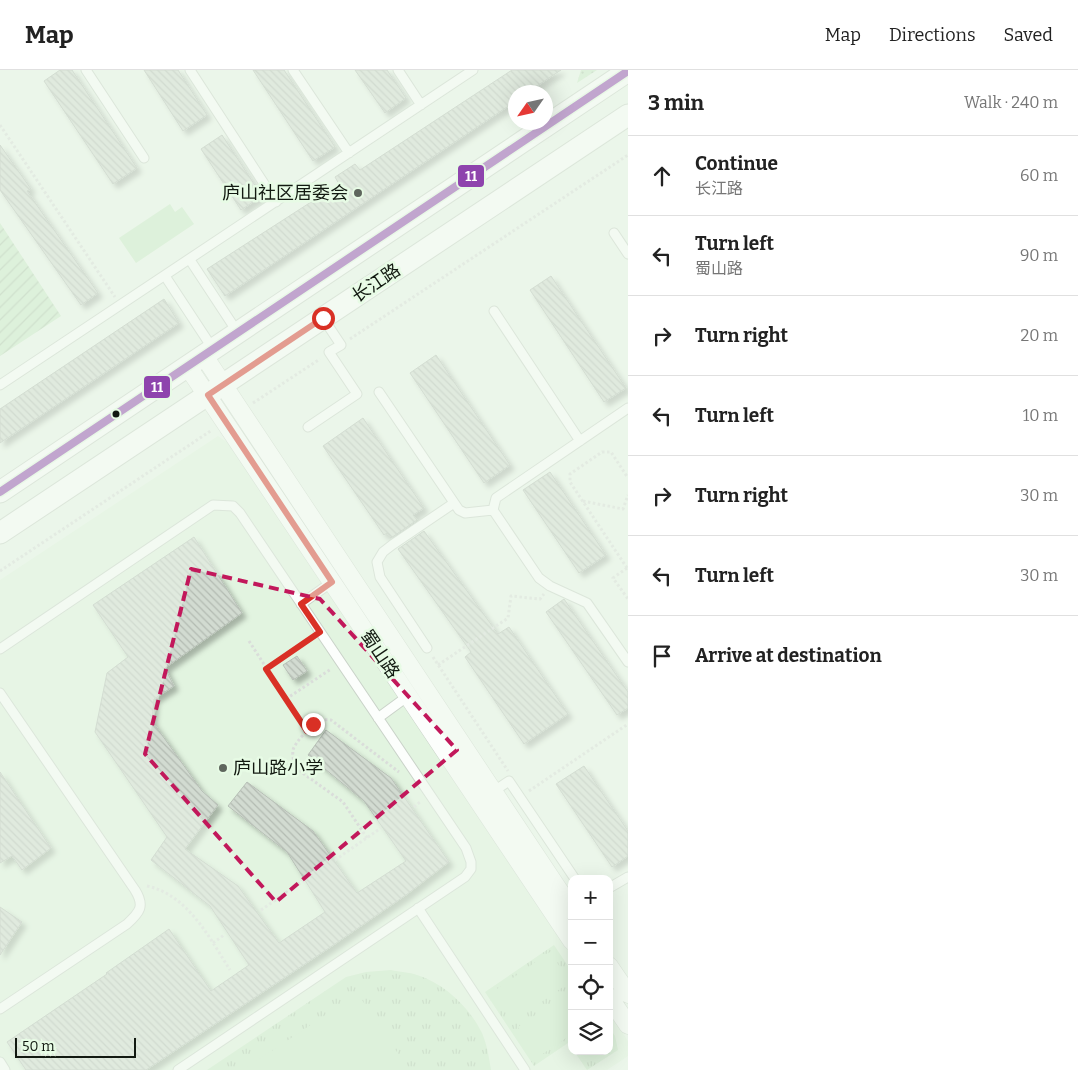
<!DOCTYPE html>
<meta charset="utf-8">
<style>
:root{--surface:#fff;--page:#f2f2f2;--text:#222;--muted:#767676;--line:#e0e0e0}
body{margin:0;font-family:Bitter,"Noto Sans SC",serif;background:var(--page);color:var(--text)}
.controls{position:absolute;right:15px;bottom:15px;display:grid;overflow:hidden;border-radius:10px;box-shadow:0 5px 20px #0002}
.controls button{width:45px;height:45px;display:grid;place-items:center;padding:0;border:0;border-bottom:1px solid var(--line);background:var(--surface);color:var(--text);font:25px sans-serif}
.compass{position:absolute;left:508px;top:15px;width:45px;height:45px;border-radius:50%;background:var(--surface);box-shadow:0 5px 20px #0002;rotate:236deg}
.scale{position:absolute;left:15px;bottom:12px;width:121px;box-sizing:border-box;padding-left:5px;border:2px solid #121911;border-top:0;font-size:14px;line-height:18px;white-space:nowrap;color:#121911;-webkit-text-stroke:4px #e7fbe5;paint-order:stroke}
.stop{position:absolute;width:15px;height:15px;margin:-11px;border:4px solid #d93025;border-radius:50%;background:#fff}
.stop.end{background:#d93025;border-color:#fff;box-shadow:0 1px 5px #0008}
.list{margin:0;padding:0;list-style:none}
h2{display:flex;justify-content:space-between;align-items:center;height:65px;margin:0;padding:0 20px;font-size:21px}
h2 small{font-size:16px;font-weight:400;color:var(--muted)}
.list li{display:grid;grid-template-columns:32px 1fr auto;gap:15px;align-items:center;box-sizing:border-box;height:80px;padding:0 20px;border-top:1px solid var(--line)}
.list b{display:block;font-size:19px;white-space:nowrap}
.list p{margin:0;font-size:16px;white-space:nowrap;color:var(--muted)}
.list em{font-size:16px;font-style:normal;color:var(--muted)}
.icon{flex:none;width:28px;height:28px;fill:none;stroke:currentColor;stroke-width:2;stroke-linecap:round;stroke-linejoin:round}
.map{position:relative;flex:none;width:628px;height:1000px;overflow:hidden}
header{display:flex;align-items:center;gap:30px;box-sizing:border-box;height:70px;padding:0 25px;background:var(--surface);border-bottom:1px solid var(--line)}
header strong{font-size:24px}
nav{display:flex;gap:28px;margin-inline-start:auto;font-size:18px}
main{display:flex}
aside{flex:1;background:var(--surface)}
.map>svg:first-child{display:block}
</style>
<header>
<strong>Map</strong>
<nav><a>Map</a><a>Directions</a><a>Saved</a></nav>
</header>
<main>
<div class="map">
<svg width="628" height="1000" viewBox="0 0 628 1000">
<defs>
<pattern id="grass-dots" width="8" height="8" patternUnits="userSpaceOnUse" patternTransform="scale(1.25)"><rect width="8" height="8" fill="#cdeaca"/><path d="M2 2h.1M6 6h.1" fill="none" stroke="#afc8ac" stroke-width="1.8" stroke-linecap="round"/></pattern>
<pattern id="park-tufts" width="24" height="20" patternUnits="userSpaceOnUse" patternTransform="scale(1.25)"><rect width="24" height="20" fill="#cdeaca"/><path d="M3 7l-1-3M5 7V3M7 7l1-3M15 17l-1-3M17 17v-4M19 17l1-3" fill="none" stroke="#afc8ac"/></pattern>
<pattern id="garden-furrows" width="10" height="10" patternUnits="userSpaceOnUse" patternTransform="scale(1.25)"><rect width="10" height="10" fill="#cdeaca"/><path d="M-1 1l2-2M0 10L10 0M9 11l2-2" fill="none" stroke="#afc8ac"/></pattern>
<pattern id="building-back-hatch" width="6" height="6" patternUnits="userSpaceOnUse" patternTransform="scale(1.25)"><rect width="6" height="6" fill="#d2dbd1"/><path d="M-1 5l2 2M0 0l6 6M5-1l2 2" fill="none" stroke="#b3bbb2"/></pattern>
<filter id="shadow"><feDropShadow dx="4.5" dy="4.5" stdDeviation="2.5" flood-color="#0004"/></filter>
</defs>
<rect width="100%" height="100%" fill="#ebf6ea"/>
<!-- built -->
<path fill="#e2f4e0" d="M 218,366 L 228,373 L 572,887 L 572,981 L 609,981 L 609,943 L 628,971 L 628,986 L 607,1000 L 0,1000 L 0,510 Z"/>
<!-- grass -->
<path fill="url(#grass-dots)" d="M 581,0 L 597,0 L 577,13 Z"/>
<!-- park -->
<path fill="url(#park-tufts)" d="M 554,875 L 572,902 L 572,978 L 568,973 L 534,996 L 485,922 Z
M 391,900 C 400,902 409,902 417,905 C 445,914 469,937 482,963 C 487,975 489,987 491,1000 L 207,1000 L 346,907 L 366,902 Z
M 609,957 L 615,966 L 618,980 L 587,1000 L 574,981 L 609,981 Z"/>
<!-- garden -->
<path fill="url(#garden-furrows)" d="M 0,153 L 61,246 L 0,286 Z"/>
<!-- pitch -->
<path fill="#cdeaca" d="M 170,134 L 175,142 L 182,137 L 194,154 L 136,193 L 119,168 Z
M 550,882 L 570,912 L 514,951 L 494,921 Z
M 572,920 L 572,964 L 538,987 L 518,957 Z
M 360,927 L 409,1000 L 243,1000 L 348,930 Z"/>
<!-- building -->
<path fill="url(#building-back-hatch)" stroke="#b7bfb6" filter="url(#shadow)" d="M 60,0 L 72,0 L 137,98 L 113,114 L 44,11 Z
M 144,0 L 178,0 L 207,45 L 183,61 Z
M 253,0 L 284,0 L 335,77 L 313,91 Z
M 355,0 L 387,0 L 406,28 L 385,43 Z
M 512,0 L 561,0 L 528,22 L 516,22 L 516,31 L 225,226 L 207,199 L 339,114 L 335,107 L 355,94 L 360,100 Z
M 222,65 L 262,126 L 241,140 L 201,79 Z
M 0,75 L 31,119 L 27,121 L 98,223 L 81,235 L 0,120 Z
M 551,206 L 626,318 L 604,332 L 530,220 Z
M 164,229 L 179,253 L 0,373 L 0,339 Z
M 436,285 L 510,395 L 484,413 L 410,303 Z
M 363,348 L 424,438 L 413,445 L 417,450 L 391,468 L 387,463 L 384,465 L 323,376 Z
M 550,402 L 606,485 L 579,503 L 523,420 Z
M 424,461 L 498,564 L 509,557 L 568,644 L 524,674 L 465,587 L 471,582 L 398,479 Z
M 194,467 L 242,543 L 165,598 L 174,616 L 154,629 L 152,651 L 202,721 L 218,735 L 185,779 L 238,816 L 279,873 L 325,842 L 287,782 L 228,736 L 247,712 L 313,761 L 357,823 L 406,791 L 364,731 L 308,685 L 326,660 L 391,708 L 449,792 L 406,825 L 332,876 L 146,1000 L 26,1000 L 7,972 L 107,904 L 106,903 L 169,859 L 211,921 L 249,895 L 210,836 L 151,790 L 167,767 L 95,662 L 107,603 L 128,587 L 93,535 Z
M 564,529 L 628,622 L 628,638 L 617,645 L 546,542 Z
M 297,586 L 307,601 L 293,610 L 283,595 Z
M 584,696 L 628,761 L 628,786 L 612,797 L 556,714 Z
M 0,702 L 51,778 L 22,800 L 12,786 L 0,793 Z
M 0,837 L 22,852 L 0,885 Z"/>
<g fill="none" stroke-linecap="round" stroke-linejoin="round">
<!-- service casing -->
<g stroke="#cad3c9" stroke-width="11">
<path id="service" d="M 86,0 L 144,88
M 190,0 L 276,132
M 293,0 L 349,83
M 398,0 L 421,35
M 614,163 L 628,184
M 190,190 L 238,263
M 165,206 L 213,279
M 494,241 L 580,371
M 0,315 L 473,0
M 379,322 L 459,440 L 465,443 L 493,440
M 628,338 L 496,428 L 493,440 L 539,508 L 550,516 L 587,533 L 628,592
M 308,357 L 357,324 L 329,282 L 341,275 L 323,248
M 301,534 L 332,512
M 427,578 L 380,507 L 377,492 L 383,482 L 392,475 L 454,433
M 0,579 L 213,435 L 233,436 L 240,443 L 466,778 L 471,792 L 471,799 L 465,807 L 178,1000
M 0,623 L 135,820 C 145,836 140,842 127,854 L 0,939
M 378,648 L 408,626
M 491,723 L 509,711 L 575,809
M 609,818 L 628,807
M 418,838 L 525,1000
M 0,992 L 5,1000"/>
</g>
<!-- minor casing -->
<g stroke="#cad3c9" stroke-width="19">
<path id="minor" d="M 204,286 L 572,840
M 188,297 L 572,871
M 609,896 L 628,924
M 609,927 L 628,955"/>
</g>
<!-- tertiary casing -->
<g stroke="#cad3c9" stroke-width="23">
<path id="tertiary" d="M 0,422 L 628,1
M 0,463 L 628,45"/>
</g>
<!-- path -->
<path stroke="#daddda" stroke-width="3" stroke-dasharray="2.5 2.5" stroke-linecap="butt" d="M 0,55 L 115,227
M 350,269 L 628,85
M 253,333 L 320,289
M 583,431 L 623,439 L 628,425
M 627,498 L 570,412 L 570,404 L 602,382 L 611,382 L 628,408
M 627,498 L 613,508 L 628,529
M 0,501 L 212,360
M 249,571 L 307,661
M 433,587 L 508,701
M 438,595 L 508,548 L 511,526 L 540,529 L 544,524
M 266,599 L 311,568
M 286,629 L 331,599
M 529,721 L 628,654
M 414,737 L 420,732
M 367,768 L 343,732 L 297,699 C 294,693 292,686 293,680 C 295,672 312,654 320,651 C 323,649 327,650 331,650 L 399,702
M 335,790 L 381,758
M 147,816 C 188,825 209,867 230,900
M 261,840 L 303,811
M 213,873 L 224,865"/>
<!-- service -->
<use href="#service" stroke="#fcfefc" stroke-width="9"/>
<!-- minor -->
<use href="#minor" stroke="#fcfefc" stroke-width="18"/>
<!-- tertiary -->
<use href="#tertiary" stroke="#fcfefc" stroke-width="21"/>
<!-- bus-1 casing -->
<g stroke="#e7fbe5" stroke-width="11">
<path id="bus-1" d="M 0,422 L 628,1"/>
</g>
<!-- bus-1 -->
<use href="#bus-1" stroke="#8e44ad" stroke-width="8"/>
</g>
<g fill="none" stroke-linecap="round" stroke-linejoin="round">
<!-- route -->
<path stroke="#d93025" stroke-width="6" d="M 313,654 L 307,661 L 266,599 L 320,562 L 301,534 L 332,512 L 208,325 L 323,248"/>
</g>
<!-- marked area -->
<path d="M0 0H628V1000H0ZM 191,499 L 320,529 L 457,680 L 276,832 L 145,684 Z" fill="#ebf6ea" fill-opacity=".55" fill-rule="evenodd"/>
<path fill="none" stroke="#c2185b" stroke-width="4" stroke-dasharray="10 6" stroke-linejoin="round" d="M 191,499 L 320,529 L 457,680 L 276,832 L 145,684 Z"/>
<!-- markers -->
<g fill="#5e665d" stroke="#e7fbe5" stroke-width="2">
<circle cx="358" cy="123" r="5"/>
<circle cx="223" cy="698" r="5"/>
</g>
<circle fill="#121911" stroke="#e7fbe5" stroke-width="2" cx="116" cy="344" r="4.5"/>
<g text-anchor="middle" stroke-width="5" stroke-linejoin="round" paint-order="stroke">
<!-- poi labels -->
<g font-size="18" fill="#121911" stroke="#e7fbe5" text-anchor="end">
<text x="348" y="129">庐山社区居委会</text>
<text x="233" y="704" text-anchor="start">庐山路小学</text>
</g>
<!-- street labels -->
<g font-size="18" fill="#121911" stroke="#e7fbe5">
<text transform="translate(376 213) rotate(-34)" y="6">长江路</text>
<text transform="translate(380 584) rotate(56)" y="6">蜀山路</text>
</g>
</g>
<g stroke="#e7fbe5" stroke-width="2">
<rect x="457" y="94" width="28" height="24" rx="5" fill="#8e44ad"/>
<rect x="143" y="305" width="28" height="24" rx="5" fill="#8e44ad"/>
</g>
<g font-size="14" text-anchor="middle" font-weight="bold" fill="#fff">
<text x="471" y="111">11</text>
<text x="157" y="322">11</text>
</g>
</svg>
<div class="controls">
<button>+</button>
<button>−</button>
<button><svg class="icon" aria-label="locate" viewBox="0 0 24 24"><circle cx="12" cy="12" r="6"/><path d="M12 2v4M12 18v4M2 12h4M18 12h4"/></svg></button>
<button><svg class="icon" aria-label="layers" viewBox="0 0 24 24"><path d="M12 4l9 5-9 5-9-5zM3 14l9 5 9-5"/></svg></button>
</div>
<svg class="compass" viewBox="-18 -18 36 36"><path d="M0-13l5 13h-10z" fill="#e53935"/><path d="M0 13l5-13h-10z" fill="#767676"/></svg>
<div class="scale">50 m</div>
<div class="stop" style="left:323px;top:248px"></div>
<div class="stop end" style="left:313px;top:654px"></div>
</div>
<aside>
<h2>3 min<small>Walk · 240 m</small></h2>
<ul class="list">
<li><svg class="icon" aria-label="ahead" viewBox="0 0 24 24"><path d="M12 20V5M6 11l6-6 6 6"/></svg><div><b>Continue</b><p>长江路</p></div><em>60 m</em></li>
<li><svg class="icon" aria-label="left" viewBox="0 0 24 24"><path d="M17 20v-9H6M10 6l-5 5 5 5"/></svg><div><b>Turn left</b><p>蜀山路</p></div><em>90 m</em></li>
<li><svg class="icon" aria-label="right" viewBox="0 0 24 24"><path d="M7 20v-9h11M14 6l5 5-5 5"/></svg><div><b>Turn right</b></div><em>20 m</em></li>
<li><svg class="icon" aria-label="left" viewBox="0 0 24 24"><path d="M17 20v-9H6M10 6l-5 5 5 5"/></svg><div><b>Turn left</b></div><em>10 m</em></li>
<li><svg class="icon" aria-label="right" viewBox="0 0 24 24"><path d="M7 20v-9h11M14 6l5 5-5 5"/></svg><div><b>Turn right</b></div><em>30 m</em></li>
<li><svg class="icon" aria-label="left" viewBox="0 0 24 24"><path d="M17 20v-9H6M10 6l-5 5 5 5"/></svg><div><b>Turn left</b></div><em>30 m</em></li>
<li><svg class="icon" aria-label="arrive" viewBox="0 0 24 24"><path d="M6 21V4h12l-3 4 3 4H6"/></svg><div><b>Arrive at destination</b></div></li>
</ul>
</aside>
</main>
